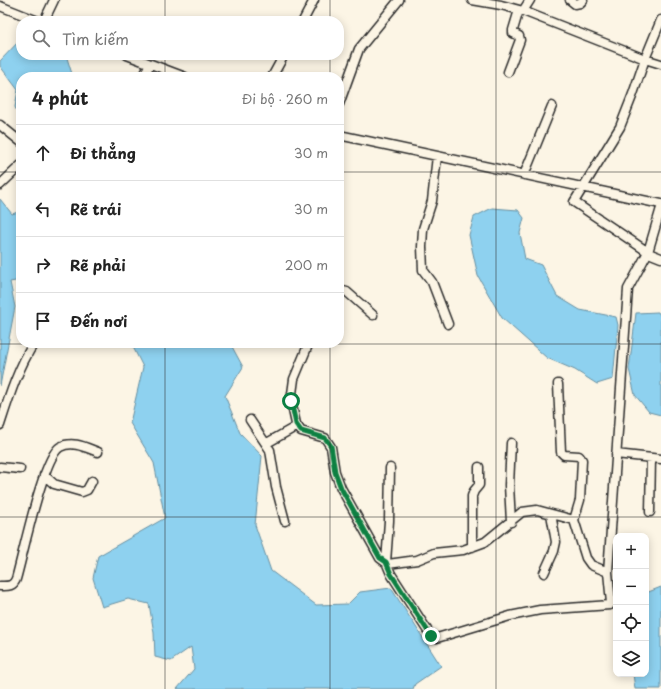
<!DOCTYPE html>
<html lang="vi">
<meta charset="utf-8">
<style>
:root{--surface:#fff;--page:#f6f6f6;--text:#222;--muted:#767676;--line:#e0e0e0}
body{margin:0;font-family:"Playpen Sans",sans-serif;background:var(--page);color:var(--text)}
.controls{position:absolute;right:12px;bottom:12px;display:grid;overflow:hidden;border-radius:8px;box-shadow:0 2px 10px #0003}
.controls button{width:36px;height:36px;display:grid;place-items:center;padding:0;border:0;border-bottom:1px solid var(--line);background:var(--surface);color:var(--text);font:20px sans-serif}
.stop{position:absolute;width:12px;height:12px;margin:-9px;border:3px solid #0b8043;border-radius:50%;background:#fff}
.stop.end{background:#0b8043;border-color:#fff;box-shadow:0 1px 4px #0008}
.list{margin:0;padding:0;list-style:none}
h2{display:flex;justify-content:space-between;align-items:center;height:52px;margin:0;padding:0 16px;font-size:17px}
h2 small{font-size:13px;font-weight:400;color:var(--muted)}
.list li{display:grid;grid-template-columns:26px 1fr auto;gap:12px;align-items:center;box-sizing:border-box;height:56px;padding:0 16px;border-top:1px solid var(--line)}
.list b{display:block;font-size:15px;white-space:nowrap}
.list em{font-size:13px;font-style:normal;color:var(--muted)}
.icon{flex:none;width:22px;height:22px;fill:none;stroke:currentColor;stroke-width:2;stroke-linecap:round;stroke-linejoin:round}
.map{position:relative;flex:none;width:661px;height:689px;overflow:hidden}
.search{position:absolute;background:var(--surface);box-shadow:0 2px 10px #0003;left:16px;top:16px;width:328px;height:44px;display:flex;align-items:center;gap:10px;box-sizing:border-box;padding:0 14px;border-radius:16px;color:var(--muted);font-size:15px}
.panel{position:absolute;background:var(--surface);box-shadow:0 2px 10px #0003;left:16px;top:72px;width:328px;height:276px;border-radius:16px}
.map>svg:first-child{display:block}
</style>
<div class="map">
<svg width="661" height="689" viewBox="0 0 661 689">
<rect width="100%" height="100%" fill="#fcf5e5"/>
<filter id="ink" filterUnits="userSpaceOnUse"><feTurbulence type="fractalNoise" baseFrequency=".025" numOctaves="2"/><feDisplacementMap in="SourceGraphic" scale="8" xChannelSelector="R" yChannelSelector="G"/><feConvolveMatrix kernelMatrix="1 2 1 2 8 2 1 2 1" color-interpolation-filters="sRGB"/></filter>
<g filter="url(#ink)">
<!-- water -->
<path fill="#8ed1ef" stroke="#668fa1" d="M 21,39 L 21,55 L 66,55 L 73,77 L 21,77 L 21,121 L 15,107 L 18,90 L 0,66 L 0,61 Z
M 0,199 L 12,214 L 21,211 L 21,280 L 10,282 L 15,307 L 0,386 Z
M 492,208 L 518,210 L 524,218 L 520,233 L 525,259 L 541,265 L 557,296 L 580,310 L 616,317 L 618,325 L 613,379 L 597,384 L 575,370 L 547,358 L 502,318 L 478,276 L 469,235 L 474,217 Z
M 658,312 L 661,317 L 661,415 L 649,412 L 635,395 L 629,369 L 636,313 Z
M 131,343 L 230,343 L 243,367 L 225,396 L 240,433 L 262,456 L 255,525 L 271,571 L 316,605 L 348,604 L 360,592 L 391,588 L 441,666 L 415,684 L 413,689 L 243,689 L 242,688 L 241,689 L 177,689 L 194,669 L 191,647 L 171,661 L 155,657 L 154,633 L 149,604 L 128,599 L 102,607 L 93,578 L 98,556 L 165,518 L 154,463 L 130,423 L 143,367 Z
M 661,587 L 661,689 L 635,689 L 633,674 L 646,674 L 646,593 Z"/>
<g fill="none" stroke-linecap="round" stroke-linejoin="round">
<!-- minor casing -->
<g stroke="#2b2b2b" stroke-width="11">
<path id="minor" d="M 472,0 L 501,5 L 523,11 L 645,59 L 661,64
M 570,0 L 575,4 L 580,3 L 583,0
M 0,6 L 38,21
M 523,11 L 530,0
M 661,20 L 645,59 L 633,94 L 620,127 L 574,202 L 651,254 L 661,258
M 44,21 L 54,0
M 303,21 L 314,0
M 127,55 L 185,77
M 508,72 L 520,40 L 519,36 L 513,33 L 513,30 L 519,10
M 143,77 L 150,64
M 272,77 L 284,55
M 339,104 L 359,49 L 399,0
M 0,125 L 21,142
M 339,135 L 661,204
M 437,156 L 432,201 L 423,229 L 422,247 L 423,270 L 432,282 L 448,324
M 524,175 L 552,106
M 0,185 L 21,165
M 339,293 L 343,291 L 347,292 L 373,315
M 309,343 L 294,379 L 291,401 L 296,424 L 301,431 L 325,438 L 331,447 L 335,472 L 341,488 L 380,558 L 388,564 L 417,560 L 434,553 L 463,550 L 485,542 L 522,512 L 537,510 L 574,520 L 586,558 L 591,565 L 608,572
M 558,384 L 561,452 L 564,455 L 579,456 L 582,460 L 580,500 L 574,520
M 250,420 L 270,450 L 276,487 L 285,521
M 0,425 C 9,397 18,368 34,343
M 267,443 L 297,426
M 511,443 L 509,485 L 511,522
M 616,454 L 661,459
M 0,467 L 20,469
M 390,468 L 389,521 L 386,562 L 391,574 L 431,636 L 437,638 L 510,616 L 540,610 L 610,605 L 611,603 L 608,572 L 628,289 L 648,252 L 661,208
M 44,475 L 54,484 L 82,492 L 87,490 L 92,481
M 650,512 L 651,458
M 472,547 L 472,496 L 474,491 L 479,485 L 479,467
M 544,573 L 554,551 L 556,542 L 551,514
M 0,586 C 7,586 13,587 16,579 C 23,555 43,457 60,447 C 73,440 87,448 98,452"/>
</g>
<!-- minor -->
<use href="#minor" stroke="#fcf5e5" stroke-width="8"/>
</g>
</g>
<g fill="none" stroke-linecap="round" stroke-linejoin="round" filter="url(#ink)">
<!-- route -->
<path stroke="#0b8043" stroke-width="5" d="M 291,401 L 296,424 L 301,431 L 325,438 L 331,446 L 335,472 L 341,488 L 380,558 L 386,562 L 391,574 L 431,636"/>
</g>
<!-- grid -->
<path fill="none" stroke="#2b2b2b" stroke-width="1" stroke-opacity="0.55" d="M 165,0 L 165,21M 330,0 L 330,21M 496,0 L 496,689M 165,55 L 165,77M 330,55 L 330,77M 0,172 L 21,172M 339,172 L 661,172M 165,343 L 165,689M 330,343 L 330,689M 0,344 L 661,344M 0,517 L 661,517"/>
</svg>
<div class="controls">
<button>+</button>
<button>−</button>
<button><svg class="icon" aria-label="locate" viewBox="0 0 24 24"><circle cx="12" cy="12" r="6"/><path d="M12 2v4M12 18v4M2 12h4M18 12h4"/></svg></button>
<button><svg class="icon" aria-label="layers" viewBox="0 0 24 24"><path d="M12 4l9 5-9 5-9-5zM3 14l9 5 9-5"/></svg></button>
</div>
<div class="stop" style="left:291px;top:401px"></div>
<div class="stop end" style="left:431px;top:636px"></div>
<div class="search"><svg class="icon" aria-label="search" viewBox="0 0 24 24"><circle cx="10" cy="10" r="6"/><path d="M15 15l6 6"/></svg>Tìm kiếm</div>
<section class="panel">
<h2>4 phút<small>Đi bộ · 260 m</small></h2>
<ul class="list">
<li><svg class="icon" aria-label="ahead" viewBox="0 0 24 24"><path d="M12 20V5M6 11l6-6 6 6"/></svg><div><b>Đi thẳng</b></div><em>30 m</em></li>
<li><svg class="icon" aria-label="left" viewBox="0 0 24 24"><path d="M17 20v-9H6M10 6l-5 5 5 5"/></svg><div><b>Rẽ trái</b></div><em>30 m</em></li>
<li><svg class="icon" aria-label="right" viewBox="0 0 24 24"><path d="M7 20v-9h11M14 6l5 5-5 5"/></svg><div><b>Rẽ phải</b></div><em>200 m</em></li>
<li><svg class="icon" aria-label="arrive" viewBox="0 0 24 24"><path d="M6 21V4h12l-3 4 3 4H6"/></svg><div><b>Đến nơi</b></div></li>
</ul>
</section>
</div>
